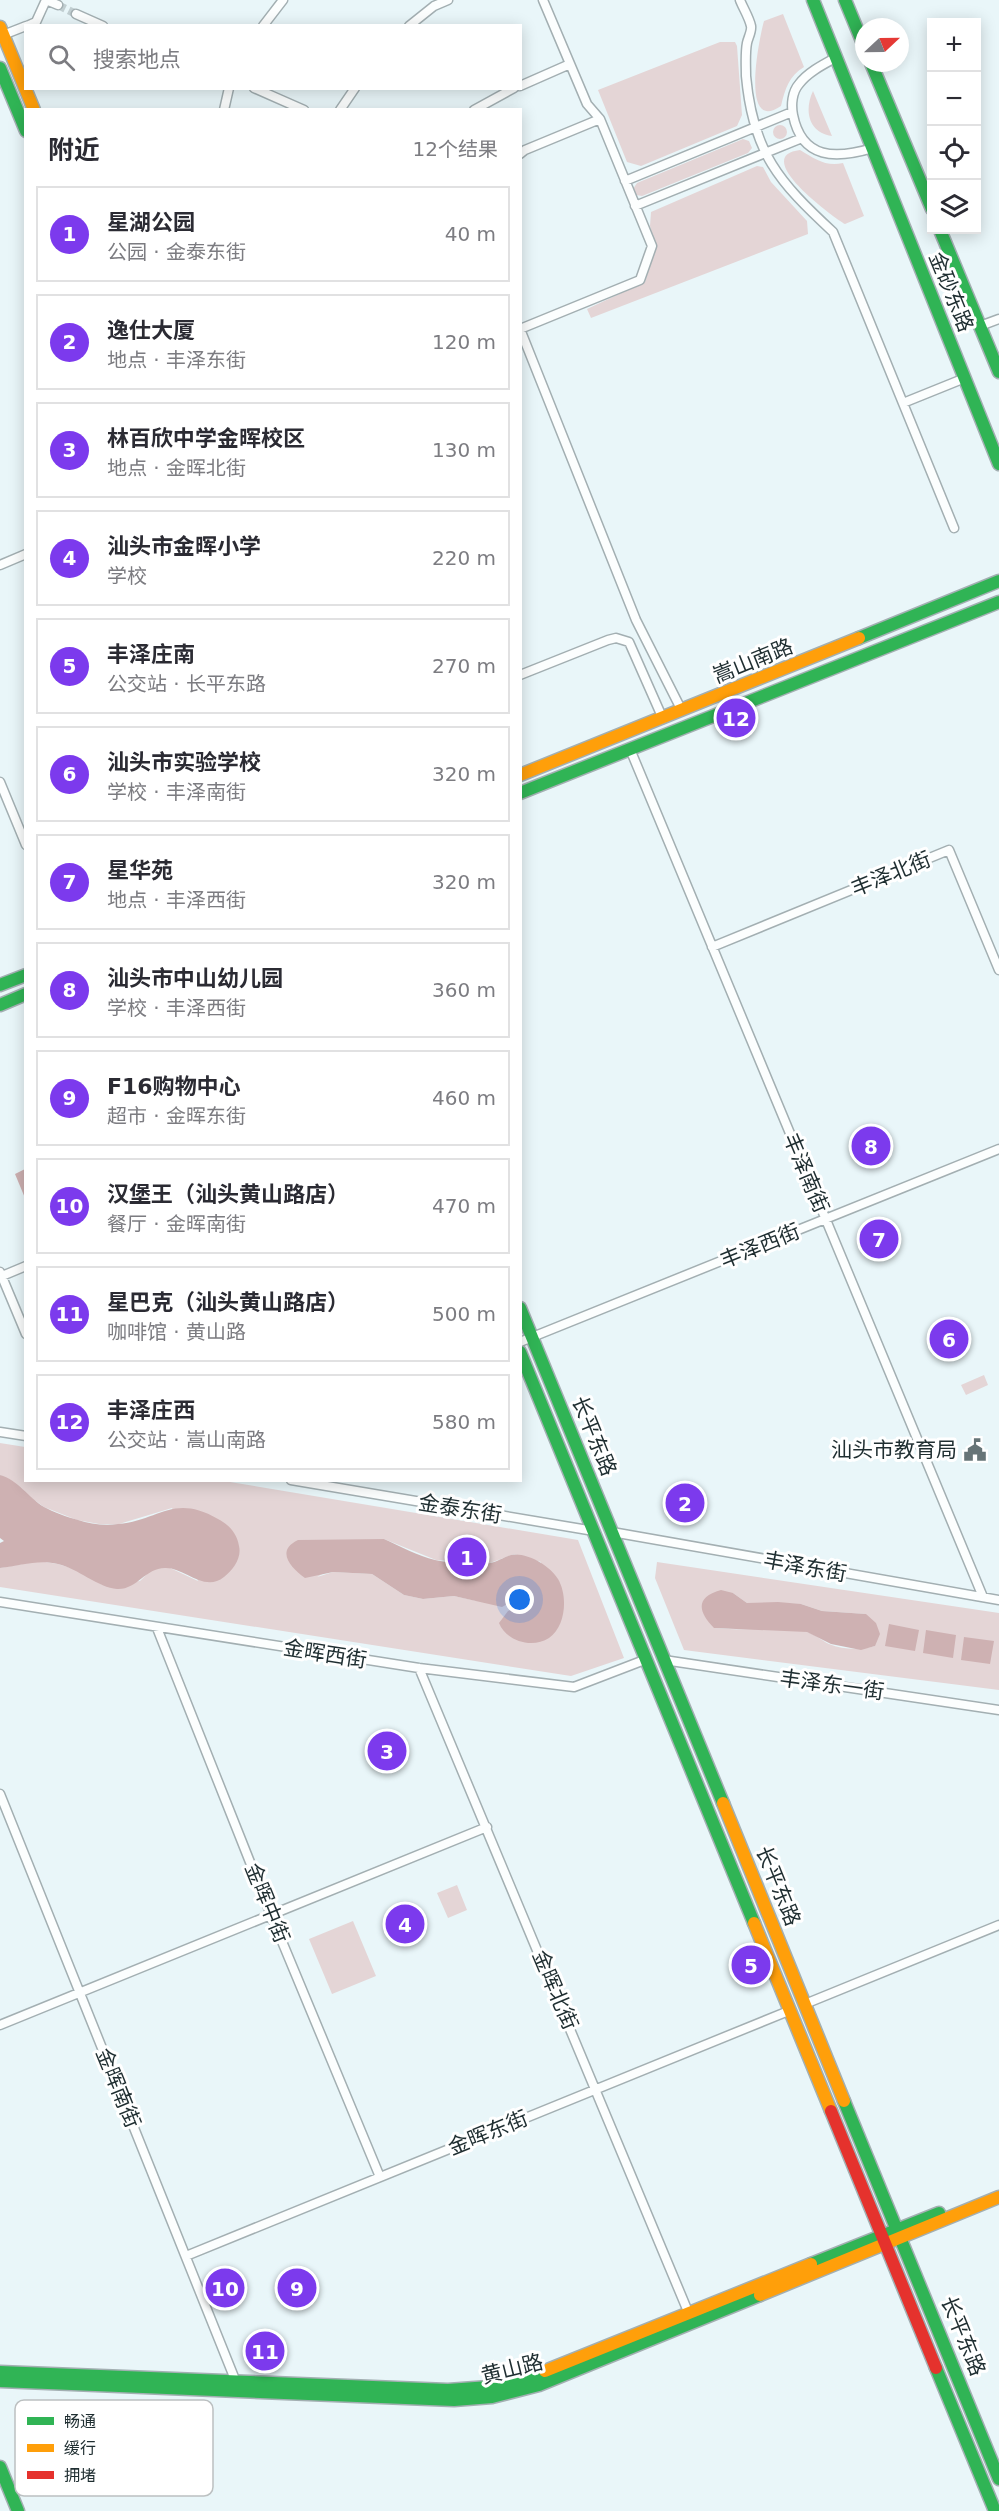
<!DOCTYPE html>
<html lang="zh">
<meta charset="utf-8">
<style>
:root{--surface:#fff;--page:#f7f7f7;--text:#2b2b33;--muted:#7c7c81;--line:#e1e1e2;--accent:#7c3aed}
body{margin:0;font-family:"DejaVu Sans","Noto Sans SC",sans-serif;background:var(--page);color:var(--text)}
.controls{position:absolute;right:18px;top:18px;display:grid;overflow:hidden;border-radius:0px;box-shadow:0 3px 15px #0003}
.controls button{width:54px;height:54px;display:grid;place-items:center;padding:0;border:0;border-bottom:2px solid var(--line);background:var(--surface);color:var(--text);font:30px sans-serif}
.compass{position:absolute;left:855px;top:18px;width:54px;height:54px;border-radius:50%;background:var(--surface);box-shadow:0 3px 15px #0003;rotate:68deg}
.you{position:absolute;left:520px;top:1600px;width:21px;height:21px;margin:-15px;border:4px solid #fff;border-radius:50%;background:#1a73e8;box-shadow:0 0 0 9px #1a73e833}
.badge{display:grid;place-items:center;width:39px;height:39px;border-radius:50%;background:var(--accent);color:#fff;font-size:20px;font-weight:700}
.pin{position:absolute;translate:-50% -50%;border:3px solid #fff;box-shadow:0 2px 6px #0006}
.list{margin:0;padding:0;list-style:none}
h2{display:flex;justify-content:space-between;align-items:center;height:78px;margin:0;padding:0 24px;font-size:26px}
h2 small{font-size:20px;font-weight:400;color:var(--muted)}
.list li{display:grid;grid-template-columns:39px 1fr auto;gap:18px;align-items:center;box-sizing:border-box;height:96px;margin:0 12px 12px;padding:0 12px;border:2px solid var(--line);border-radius:0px}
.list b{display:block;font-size:22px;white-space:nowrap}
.list p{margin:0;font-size:20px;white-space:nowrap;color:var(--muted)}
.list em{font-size:20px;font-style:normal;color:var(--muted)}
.icon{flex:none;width:33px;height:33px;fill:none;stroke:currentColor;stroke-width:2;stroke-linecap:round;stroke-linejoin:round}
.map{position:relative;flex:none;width:999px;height:2511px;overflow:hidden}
.search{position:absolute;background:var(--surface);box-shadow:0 3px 15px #0003;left:24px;top:24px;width:498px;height:66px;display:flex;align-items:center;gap:15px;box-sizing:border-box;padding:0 21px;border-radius:0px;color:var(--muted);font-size:22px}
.panel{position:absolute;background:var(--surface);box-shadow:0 3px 15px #0003;left:24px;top:108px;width:498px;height:1374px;border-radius:0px}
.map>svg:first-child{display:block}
</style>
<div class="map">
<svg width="999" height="2511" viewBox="0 0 999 2511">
<rect width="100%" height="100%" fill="#e9f6f9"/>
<!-- green -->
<path fill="#e4d5d6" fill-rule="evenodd" d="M 783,14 L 804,67 C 789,76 785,89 781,106 C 739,135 760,35 764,21 Z
M 720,42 L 735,42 L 737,46 L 742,115 L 737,126 L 641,166 L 627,162 L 598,90 Z
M 813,91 L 832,136 C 808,133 804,110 813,91 Z
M773 132a7 7 0 1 1 14 0a7 7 0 1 1-14 0Z
M 743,139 L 749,141 L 752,148 L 748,153 L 642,196 L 636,195 L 633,189 L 637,183 Z
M 800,150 C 815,159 826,167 843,163 L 864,216 L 845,224 C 832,216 750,156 800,150 Z
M 757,166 L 763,167 L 771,182 L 807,221 L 808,234 L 591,318 L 587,309 L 645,282 L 656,247 L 650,226 L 651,212 Z
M 984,1375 L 988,1385 L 966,1395 L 961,1385 Z
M 0,1443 L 25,1447 L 26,1480 L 224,1481 L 578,1540 L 624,1658 L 571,1676 L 0,1587 L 0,1568 L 39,1561 L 58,1564 L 74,1569 L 103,1585 L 140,1581 L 152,1569 L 168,1567 L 198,1581 L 172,1508 L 119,1524 L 99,1524 L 77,1520 L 44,1507 L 0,1475 ZM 384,1539 L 436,1560 L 490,1563 L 514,1554 L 541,1562 L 515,1640 L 522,1605 L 518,1598 L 477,1601 L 454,1596 L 423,1599 L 404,1595 L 372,1574 L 333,1572 L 317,1577 Z
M 657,1562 L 999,1613 L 999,1690 L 684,1650 L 655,1578 ZM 733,1593 L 747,1603 L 801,1604 L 822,1611 L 866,1614 L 875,1646 C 861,1650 844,1650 829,1644 C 821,1640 813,1633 804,1631 C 774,1627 744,1631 714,1628 Z
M 457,1885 L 467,1910 L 448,1918 L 437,1893 Z
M 406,1906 L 417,1931 L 397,1939 L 387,1914 Z
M 353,1921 L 376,1976 L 332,1994 L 309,1939 Z"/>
<!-- water -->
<path fill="#ceb1b2" d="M 25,1169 L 25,1198 L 15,1174 Z
M 0,1475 C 17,1479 29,1498 44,1507 C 53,1512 67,1517 78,1520 C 90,1524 105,1526 118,1524 C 159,1521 173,1493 218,1519 C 229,1525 237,1533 239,1546 C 242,1558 233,1570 224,1577 C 204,1593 184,1567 165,1568 C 145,1568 137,1590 117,1589 C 99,1588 77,1568 58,1564 C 38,1559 20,1566 0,1568 L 0,1543 L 4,1541 L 0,1538 Z
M 384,1539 C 400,1546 418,1556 435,1560 C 447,1563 478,1565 490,1563 C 497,1562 504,1557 511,1555 C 527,1552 550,1566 558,1579 C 568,1596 566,1626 549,1638 C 532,1649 506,1641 499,1623 L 508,1611 L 522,1605 L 518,1598 L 502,1607 L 454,1596 L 423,1599 L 404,1595 L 372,1574 L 333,1572 L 305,1578 C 291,1568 275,1551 298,1540 Z
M 721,1590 L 733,1593 L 747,1603 L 778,1602 L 801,1604 L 822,1611 L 866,1614 L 876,1623 L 880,1634 L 875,1646 L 861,1650 L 831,1644 L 807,1632 L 714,1628 C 698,1612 695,1597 721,1590 Z
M 889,1624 L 919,1630 L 915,1651 L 885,1646 Z
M 926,1630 L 956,1635 L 953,1658 L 923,1653 Z
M 964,1637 L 994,1641 L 990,1664 L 961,1660 Z"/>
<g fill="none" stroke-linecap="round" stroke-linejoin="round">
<!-- street-tunnel -->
<path stroke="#c1ced1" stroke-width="8" stroke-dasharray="8 4" stroke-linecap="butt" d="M 58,5 L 76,14"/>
<!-- street casing -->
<g stroke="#a3afb2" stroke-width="11">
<path id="street" d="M 46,0 L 58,5
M 740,0 C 743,8 749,17 751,26 C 752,31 748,38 747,43 C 745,53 746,66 746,76 C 753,153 779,182 833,232 L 954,528
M 76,14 L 103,26
M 27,26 L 36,22 L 46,0
M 263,26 L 283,0
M 409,26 L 434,6 L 448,0
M 3,35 L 26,26
M 837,57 C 824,64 808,72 799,84 C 792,92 791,105 793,115 C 802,160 836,159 873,148
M 520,86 L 570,64
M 254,88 L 304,110
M 224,110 L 229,88
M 340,110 L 355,88
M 474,110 L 514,88
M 520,154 L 525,150 L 600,119
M 625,181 L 792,112
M 635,206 L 802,138
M 980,326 L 999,319
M 520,329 L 640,280 L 652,246 L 600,119 L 587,104 L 543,0
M 520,329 L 636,620 L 682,711
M 903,403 L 965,378
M 0,565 L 26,554
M 520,675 L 608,640 L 616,638 L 629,642 L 663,719
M 630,749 L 983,1597
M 0,782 L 26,845
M 712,947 L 949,850 L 999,970
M 0,1272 L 26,1334
M 2,1276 L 26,1266
M 520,1342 L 999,1149
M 0,1432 L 26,1436
M 291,1480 L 594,1531
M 612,1532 L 999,1600
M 0,1602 L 419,1668 L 574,1687 L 647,1659
M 157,1628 L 271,1915 L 380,2177
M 664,1660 L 999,1710
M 419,1668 L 689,2314
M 0,1794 L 236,2382
M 805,2004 L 999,1925
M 0,2025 L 487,1827
M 186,2256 L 791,2010"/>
</g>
<!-- fast casing -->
<g stroke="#a3afb2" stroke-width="15">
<path id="fast" d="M 813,0 L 999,464
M 845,0 L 864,46
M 871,63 L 932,209
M 0,68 L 26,131
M 940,230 L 999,372
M 859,638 L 999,581
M 520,793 L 999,602
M 0,985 L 26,975
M 0,1005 L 26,994
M 520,1308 L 723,1803
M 520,1352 L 754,1923
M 844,2101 L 999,2479
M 811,2264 L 939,2213
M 936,2368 L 995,2511
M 0,2372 L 448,2390 L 489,2387 L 545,2371
M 0,2381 L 454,2400 L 492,2397 L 539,2385 L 760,2295
M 0,2467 L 18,2511"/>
</g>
<!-- slow casing -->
<g stroke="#a3afb2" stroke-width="15">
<path id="slow" d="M 0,27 L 34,110
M 520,775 L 859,638
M 723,1803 L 844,2101
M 754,1923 L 831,2111
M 760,2295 L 999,2197
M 545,2371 L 811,2264"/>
</g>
<!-- jam casing -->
<g stroke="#a3afb2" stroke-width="15">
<path id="jam" d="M 831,2111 L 936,2368"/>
</g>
<!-- street -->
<use href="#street" stroke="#fcfefe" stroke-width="8"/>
<!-- fast -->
<use href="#fast" stroke="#30b455" stroke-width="12"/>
<!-- slow -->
<use href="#slow" stroke="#ff9f0a" stroke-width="12"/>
<!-- jam -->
<use href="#jam" stroke="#e5322d" stroke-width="12"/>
</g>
<!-- icons -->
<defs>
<g id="civic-bare" transform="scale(1.8)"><path d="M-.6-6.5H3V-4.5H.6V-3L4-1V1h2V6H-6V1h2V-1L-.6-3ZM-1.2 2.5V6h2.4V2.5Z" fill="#667477" stroke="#fff" stroke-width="2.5" paint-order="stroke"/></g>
</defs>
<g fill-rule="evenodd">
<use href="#civic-bare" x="975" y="1450"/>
</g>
<g text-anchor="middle" stroke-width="6" stroke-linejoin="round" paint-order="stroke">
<!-- street labels -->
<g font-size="21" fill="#1f2e31" stroke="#fff">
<text transform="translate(951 292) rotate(68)" y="7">金砂东路</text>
<text transform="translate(753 661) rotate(-22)" y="7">嵩山南路</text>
<text transform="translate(891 874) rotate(-22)" y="7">丰泽北街</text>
<text transform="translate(806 1173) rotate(67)" y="7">丰泽南街</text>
<text transform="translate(760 1246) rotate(-22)" y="7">丰泽西街</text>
<text transform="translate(594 1436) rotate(68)" y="7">长平东路</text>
<text transform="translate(460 1509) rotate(9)" y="7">金泰东街</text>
<text transform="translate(805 1567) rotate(10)" y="7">丰泽东街</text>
<text transform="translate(325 1654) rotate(9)" y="7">金晖西街</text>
<text transform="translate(832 1685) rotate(8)" y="7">丰泽东一街</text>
<text transform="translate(778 1886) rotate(68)" y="7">长平东路</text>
<text transform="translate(267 1903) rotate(68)" y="7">金晖中街</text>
<text transform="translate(555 1990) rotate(67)" y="7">金晖北街</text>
<text transform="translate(118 2088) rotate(68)" y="7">金晖南街</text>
<text transform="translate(488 2133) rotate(-22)" y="7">金晖东街</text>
<text transform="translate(963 2336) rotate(68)" y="7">长平东路</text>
<text transform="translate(512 2369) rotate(-14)" y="7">黄山路</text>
</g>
<!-- poi labels -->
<g font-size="21" fill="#1f2e31" stroke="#fff" text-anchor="end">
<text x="957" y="1457">汕头市教育局</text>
</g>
</g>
<!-- legend -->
<rect x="15" y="2400" width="198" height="96" rx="9" fill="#fff" stroke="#bcc0c1" stroke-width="1.5"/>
<rect x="27" y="2417" width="27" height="8" fill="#30b455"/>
<rect x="27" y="2444" width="27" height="8" fill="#ff9f0a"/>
<rect x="27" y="2471" width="27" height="8" fill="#e5322d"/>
<g font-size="16" fill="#1f2e31">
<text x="64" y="2427">畅通</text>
<text x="64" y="2454">缓行</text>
<text x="64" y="2481">拥堵</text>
</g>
</svg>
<div class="controls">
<button>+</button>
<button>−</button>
<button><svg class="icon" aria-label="locate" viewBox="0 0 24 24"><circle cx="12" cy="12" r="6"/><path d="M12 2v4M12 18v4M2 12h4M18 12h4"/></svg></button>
<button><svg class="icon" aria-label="layers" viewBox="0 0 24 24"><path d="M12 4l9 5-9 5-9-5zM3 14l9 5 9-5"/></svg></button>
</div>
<svg class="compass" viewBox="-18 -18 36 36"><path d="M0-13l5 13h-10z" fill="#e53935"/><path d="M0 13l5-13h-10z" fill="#7c7c81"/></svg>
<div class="you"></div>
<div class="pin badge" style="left:467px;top:1557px">1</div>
<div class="pin badge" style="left:685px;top:1503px">2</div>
<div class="pin badge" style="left:387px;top:1751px">3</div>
<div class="pin badge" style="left:405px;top:1924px">4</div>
<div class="pin badge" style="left:751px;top:1965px">5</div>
<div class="pin badge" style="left:949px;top:1339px">6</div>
<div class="pin badge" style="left:879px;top:1239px">7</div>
<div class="pin badge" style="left:871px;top:1146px">8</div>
<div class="pin badge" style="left:297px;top:2288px">9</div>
<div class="pin badge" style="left:225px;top:2288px">10</div>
<div class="pin badge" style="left:265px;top:2351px">11</div>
<div class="pin badge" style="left:736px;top:718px">12</div>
<div class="search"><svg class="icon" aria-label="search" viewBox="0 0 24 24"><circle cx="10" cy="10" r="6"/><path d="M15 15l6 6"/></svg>搜索地点</div>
<section class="panel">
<h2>附近<small>12个结果</small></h2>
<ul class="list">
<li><span class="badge">1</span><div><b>星湖公园</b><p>公园 · 金泰东街</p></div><em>40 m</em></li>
<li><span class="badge">2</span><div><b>逸仕大厦</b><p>地点 · 丰泽东街</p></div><em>120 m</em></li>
<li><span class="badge">3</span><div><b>林百欣中学金晖校区</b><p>地点 · 金晖北街</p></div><em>130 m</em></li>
<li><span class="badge">4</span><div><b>汕头市金晖小学</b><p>学校</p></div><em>220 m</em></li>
<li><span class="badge">5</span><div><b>丰泽庄南</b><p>公交站 · 长平东路</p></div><em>270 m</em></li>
<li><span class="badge">6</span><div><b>汕头市实验学校</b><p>学校 · 丰泽南街</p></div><em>320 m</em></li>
<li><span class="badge">7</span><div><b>星华苑</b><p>地点 · 丰泽西街</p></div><em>320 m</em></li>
<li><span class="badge">8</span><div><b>汕头市中山幼儿园</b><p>学校 · 丰泽西街</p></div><em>360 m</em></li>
<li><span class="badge">9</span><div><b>F16购物中心</b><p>超市 · 金晖东街</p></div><em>460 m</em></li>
<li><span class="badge">10</span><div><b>汉堡王（汕头黄山路店）</b><p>餐厅 · 金晖南街</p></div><em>470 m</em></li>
<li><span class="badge">11</span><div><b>星巴克（汕头黄山路店）</b><p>咖啡馆 · 黄山路</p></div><em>500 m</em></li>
<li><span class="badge">12</span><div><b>丰泽庄西</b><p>公交站 · 嵩山南路</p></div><em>580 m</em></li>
</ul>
</section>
</div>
